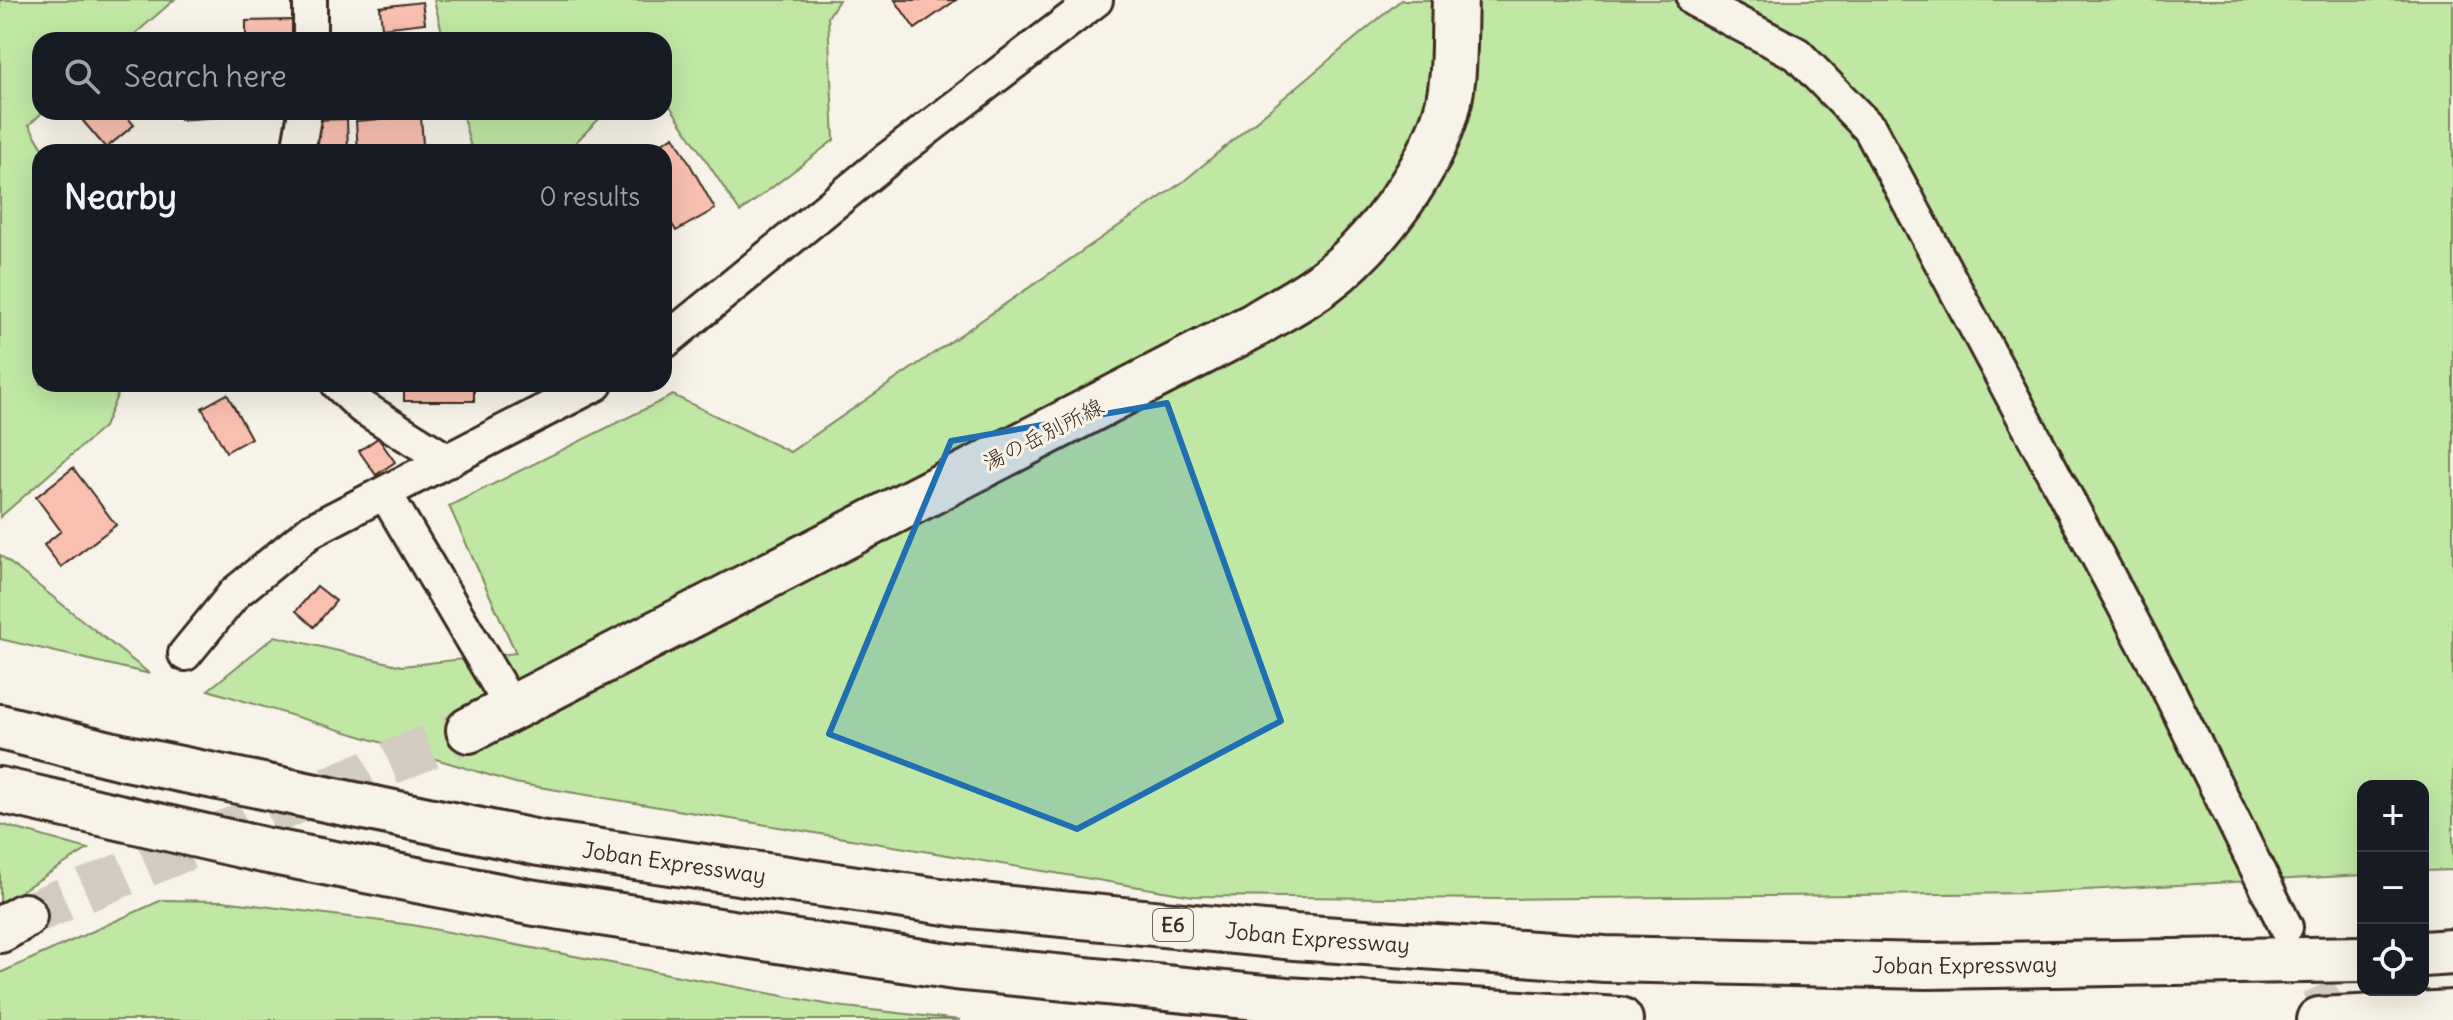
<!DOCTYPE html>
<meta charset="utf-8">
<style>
:root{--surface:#171b24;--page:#242831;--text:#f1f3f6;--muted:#9ea1a6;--line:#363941}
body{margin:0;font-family:Delius,"Klee One",sans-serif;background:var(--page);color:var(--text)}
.controls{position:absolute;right:24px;bottom:24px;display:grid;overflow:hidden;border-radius:16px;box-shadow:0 8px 32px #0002}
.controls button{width:72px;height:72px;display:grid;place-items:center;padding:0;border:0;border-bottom:2px solid var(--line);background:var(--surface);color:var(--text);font:40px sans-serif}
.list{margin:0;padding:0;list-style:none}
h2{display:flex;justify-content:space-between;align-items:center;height:104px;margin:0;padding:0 32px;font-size:34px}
h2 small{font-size:26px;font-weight:400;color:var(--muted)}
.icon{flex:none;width:44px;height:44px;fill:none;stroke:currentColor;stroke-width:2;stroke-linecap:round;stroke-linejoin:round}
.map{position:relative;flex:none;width:2453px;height:1020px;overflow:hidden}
.search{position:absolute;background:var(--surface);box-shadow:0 8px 32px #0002;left:32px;top:32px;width:640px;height:88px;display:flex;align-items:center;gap:20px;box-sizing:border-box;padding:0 28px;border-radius:24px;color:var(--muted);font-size:30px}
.panel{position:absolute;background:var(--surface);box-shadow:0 8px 32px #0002;left:32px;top:144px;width:640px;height:248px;border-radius:24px}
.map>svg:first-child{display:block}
</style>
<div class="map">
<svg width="2453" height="1020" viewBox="0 0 2453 1020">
<rect width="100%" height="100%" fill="#f7f3e8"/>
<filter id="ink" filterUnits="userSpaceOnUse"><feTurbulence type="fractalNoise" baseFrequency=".0125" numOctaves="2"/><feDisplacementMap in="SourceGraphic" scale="16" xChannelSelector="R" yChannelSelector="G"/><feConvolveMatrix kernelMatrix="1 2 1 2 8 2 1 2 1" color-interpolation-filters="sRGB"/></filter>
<g filter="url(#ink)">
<!-- green -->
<path fill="#c0e8a4" stroke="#7e8961" stroke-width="2" d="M 0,0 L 174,0 L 128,40 L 40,40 L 40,112 L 43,112 L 29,125 L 45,152 L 40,152 L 40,384 L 122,384 L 104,427 L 0,517 Z
M 434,0 L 839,0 L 828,17 L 834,140 L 740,212 L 664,97 L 664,40 L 444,40 Z
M 1401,0 L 2453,0 L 2453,870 L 2423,871 L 2423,786 L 2363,786 L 2363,875 L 2031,893 L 1503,899 L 1193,896 L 515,783 L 208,690 L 275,636 L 402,666 L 516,653 L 449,506 L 673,395 L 790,452 L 1184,181 Z
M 462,112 L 606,112 L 566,152 L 472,152 Z
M 0,555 L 150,674 L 0,639 Z
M 0,824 L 88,849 L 0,904 Z
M 162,900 L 223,901 L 412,925 L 836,1006 L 960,1020 L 0,1020 L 0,973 Z"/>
<!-- building -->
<path fill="#f9c0b0" stroke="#3b2a1e" stroke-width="2" d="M 895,0 L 956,0 L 915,29 Z
M 422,2 L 425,23 L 382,28 L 380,7 Z
M 292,20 L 292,40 L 246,40 L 246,21 Z
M 93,112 L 123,112 L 134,125 L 106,148 L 83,121 Z
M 179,112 L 218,112 L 219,117 L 180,120 Z
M 421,116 L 423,145 L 443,144 L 444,152 L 358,152 L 356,121 Z
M 347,119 L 348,152 L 316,152 L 314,120 Z
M 674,136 L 715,209 L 676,231 L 664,210 L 664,152 L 647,152 Z
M 404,384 L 474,384 L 474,401 L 404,401 Z
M 227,394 L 251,438 L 226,452 L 202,408 Z
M 378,438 L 395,462 L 376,475 L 359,451 Z
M 73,468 L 116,525 L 61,567 L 44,545 L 61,531 L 36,497 Z
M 317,586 L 336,601 L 314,627 L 296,611 Z"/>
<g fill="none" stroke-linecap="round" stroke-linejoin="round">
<!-- street-tunnel -->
<path stroke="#d1cbc0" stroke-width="32" stroke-dasharray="32 16" stroke-linecap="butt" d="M 2295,944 L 2336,1020"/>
<!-- secondary-tunnel -->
<path stroke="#d1cbc0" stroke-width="44" stroke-dasharray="44 22" stroke-linecap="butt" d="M 24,916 L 469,730"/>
<!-- street casing -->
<g stroke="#3b2a1e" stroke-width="38">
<path id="street" d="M 1694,0 L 1797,54 L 1870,129 L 2162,677 L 2286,927
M 310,40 L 310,0
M 298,152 L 305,112
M 664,342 L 889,158 L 1096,0
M 338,384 L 362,407 L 448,461
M 385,493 L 512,708
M 185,654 L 235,593 L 312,530 L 596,384"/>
</g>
<!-- secondary casing -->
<g stroke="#3b2a1e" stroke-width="50">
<path id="secondary" d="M 469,730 L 1255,325 C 1277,311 1302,299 1323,283 C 1373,246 1422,181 1443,122 C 1457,85 1453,39 1455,0
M 0,930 L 24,916"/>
</g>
<!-- highway casing -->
<g stroke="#3b2a1e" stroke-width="50">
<g id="highway">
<path id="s1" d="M 0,727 L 122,757 L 539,843 L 960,904 L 1295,937 L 1605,959 L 1927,966 L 2363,959"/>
<path d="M 0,790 L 263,850 L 529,902 L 955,967 L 1286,1000 L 1620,1020"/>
<path d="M 2423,954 L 2453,952"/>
<path d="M 2319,1020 L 2453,1013"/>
</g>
</g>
<!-- street -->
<use href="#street" stroke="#f7f3e8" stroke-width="32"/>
<!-- secondary -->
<use href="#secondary" stroke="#f7f3e8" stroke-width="44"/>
<!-- highway -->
<use href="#highway" stroke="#f7f3e8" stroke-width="44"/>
</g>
</g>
<!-- marked area -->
<path fill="#1f6fb2" fill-opacity="0.2" stroke="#1f6fb2" stroke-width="6" stroke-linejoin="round" d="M 1167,403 L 1281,721 L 1077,829 L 829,734 L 951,441 Z"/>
<g text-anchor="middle" stroke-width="6" stroke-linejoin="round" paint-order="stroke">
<!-- shield labels -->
<rect fill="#f7f3e8" stroke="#73665b" stroke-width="2" x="1153" y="909" width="40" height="32" rx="6"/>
<g font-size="20" font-weight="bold" fill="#3b2a1e">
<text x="1173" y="932">E6</text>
</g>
<!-- street labels -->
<g font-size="22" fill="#3b2a1e" stroke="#f7f3e8">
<text transform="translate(1043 434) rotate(-27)" y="8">湯の岳別所線</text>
<text dy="8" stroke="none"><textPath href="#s1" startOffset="688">Joban Expressway</textPath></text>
<text dy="8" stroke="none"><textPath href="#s1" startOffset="1336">Joban Expressway</textPath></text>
<text dy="8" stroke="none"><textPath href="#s1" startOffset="1984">Joban Expressway</textPath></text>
</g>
</g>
</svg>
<div class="controls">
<button>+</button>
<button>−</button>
<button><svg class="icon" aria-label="locate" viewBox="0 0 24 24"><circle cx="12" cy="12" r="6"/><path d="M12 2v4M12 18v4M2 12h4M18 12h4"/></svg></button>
</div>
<div class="search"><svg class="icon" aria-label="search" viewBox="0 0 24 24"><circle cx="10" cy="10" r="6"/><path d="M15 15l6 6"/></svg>Search here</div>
<section class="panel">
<h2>Nearby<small>0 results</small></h2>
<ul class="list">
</ul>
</section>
</div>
